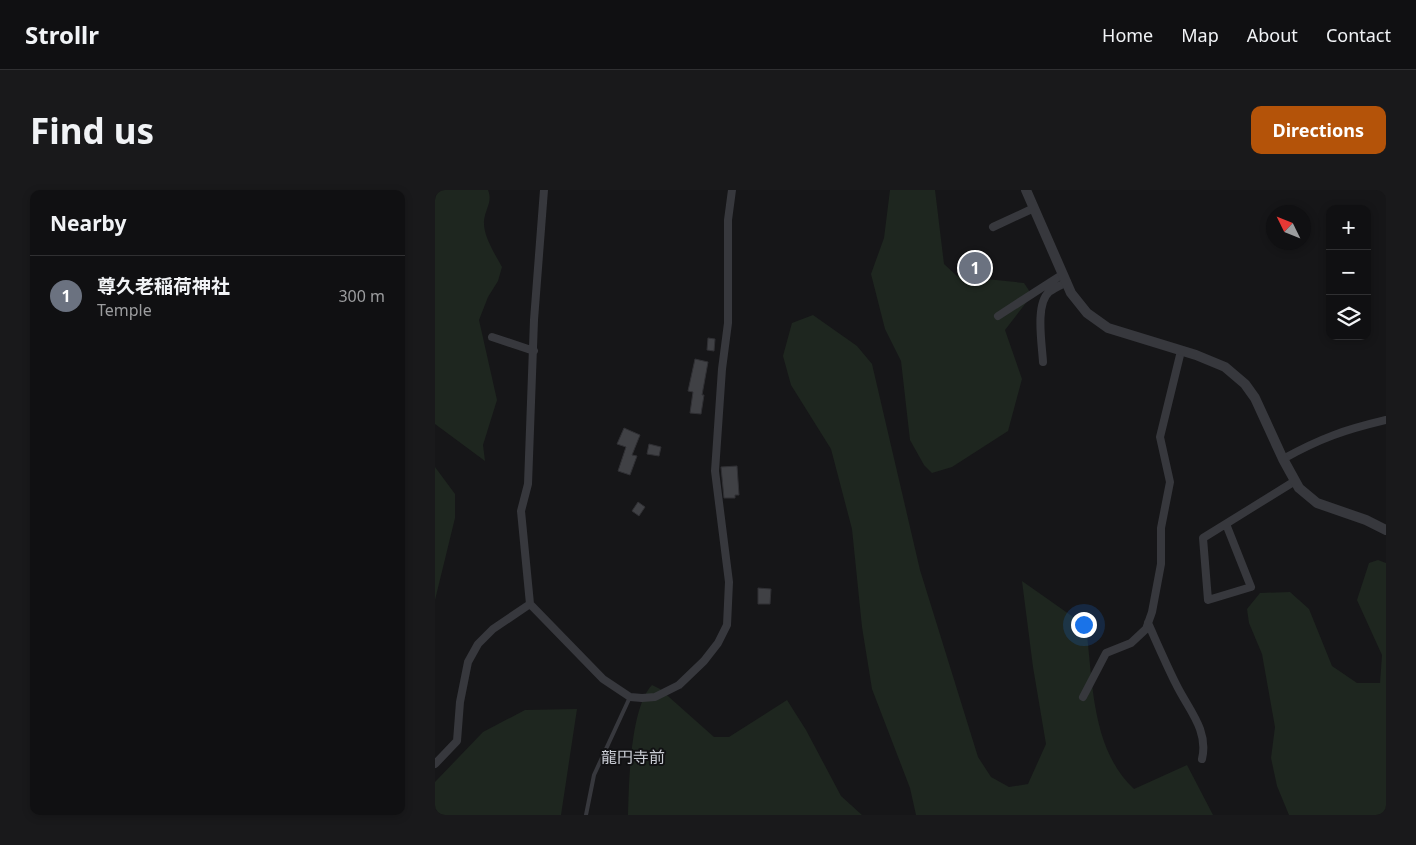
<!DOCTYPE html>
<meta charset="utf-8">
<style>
:root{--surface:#101012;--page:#19191b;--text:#f1f3f6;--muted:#9c9d9f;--line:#303032;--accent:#b45309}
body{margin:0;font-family:"Noto Sans","Noto Sans JP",sans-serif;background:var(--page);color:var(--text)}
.controls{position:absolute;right:15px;top:15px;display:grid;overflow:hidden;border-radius:10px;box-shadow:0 2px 8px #0003}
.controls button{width:45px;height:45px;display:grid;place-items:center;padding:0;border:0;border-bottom:1px solid var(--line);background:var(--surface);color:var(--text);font:25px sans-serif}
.compass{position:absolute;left:831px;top:15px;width:45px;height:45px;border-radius:50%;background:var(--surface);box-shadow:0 2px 8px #0003;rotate:313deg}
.you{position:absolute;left:648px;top:434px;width:18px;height:18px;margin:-12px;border:4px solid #fff;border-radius:50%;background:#1a73e8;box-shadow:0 0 0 8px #1a73e833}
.badge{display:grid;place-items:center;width:32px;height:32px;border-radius:50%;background:var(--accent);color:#fff;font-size:16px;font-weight:700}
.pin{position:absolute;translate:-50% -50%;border:2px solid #fff;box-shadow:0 1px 5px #0006}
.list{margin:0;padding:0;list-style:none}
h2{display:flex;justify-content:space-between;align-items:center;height:65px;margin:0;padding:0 20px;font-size:21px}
h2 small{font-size:16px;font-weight:400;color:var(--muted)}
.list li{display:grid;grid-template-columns:32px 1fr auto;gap:15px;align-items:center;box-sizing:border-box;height:80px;padding:0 20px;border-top:1px solid var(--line)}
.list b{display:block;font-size:19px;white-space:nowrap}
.list p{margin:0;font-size:16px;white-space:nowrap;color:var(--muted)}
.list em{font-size:16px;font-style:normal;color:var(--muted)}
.icon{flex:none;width:28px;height:28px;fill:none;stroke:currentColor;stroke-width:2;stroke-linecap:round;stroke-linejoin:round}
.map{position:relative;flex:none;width:951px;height:625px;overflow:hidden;border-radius:10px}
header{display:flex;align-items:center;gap:30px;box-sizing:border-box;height:70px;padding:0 25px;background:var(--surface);border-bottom:1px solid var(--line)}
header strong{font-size:24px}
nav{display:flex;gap:28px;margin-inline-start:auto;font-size:18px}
.intro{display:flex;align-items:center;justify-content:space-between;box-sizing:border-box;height:120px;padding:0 30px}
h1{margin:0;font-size:35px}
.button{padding:12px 22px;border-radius:10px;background:var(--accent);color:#fff;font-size:18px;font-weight:700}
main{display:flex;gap:30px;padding:0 30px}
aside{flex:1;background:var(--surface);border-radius:10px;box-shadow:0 2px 8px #0003}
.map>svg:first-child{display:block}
</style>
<header>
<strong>Strollr</strong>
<nav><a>Home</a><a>Map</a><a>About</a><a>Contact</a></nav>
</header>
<div class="intro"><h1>Find us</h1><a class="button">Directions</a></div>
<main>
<aside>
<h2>Nearby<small></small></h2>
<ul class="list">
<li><span class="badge" style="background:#6b7280">1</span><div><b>尊久老稲荷神社</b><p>Temple</p></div><em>300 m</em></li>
</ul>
</aside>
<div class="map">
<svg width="951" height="625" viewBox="0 0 951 625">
<rect width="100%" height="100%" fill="#161618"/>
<!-- green -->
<path fill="#1e261f" d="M 0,0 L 53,0 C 58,12 50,19 49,31 C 48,46 60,64 67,77 L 63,91 L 53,107 L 44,130 L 62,210 L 48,255 L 50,271 L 0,234 Z
M 455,0 L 500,0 L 509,74 L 522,86 L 589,93 L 597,105 L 570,140 L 587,189 L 573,241 L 517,277 L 497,283 L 489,275 L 475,250 L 466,171 L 450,139 L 436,84 L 449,48 Z
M 378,125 L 422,156 L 437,174 L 485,380 L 543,567 L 556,587 L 574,597 L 593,594 L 611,554 L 598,477 L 587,391 L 651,436 C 658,491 656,559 699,599 L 752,575 L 778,625 L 481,625 L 475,598 L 437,499 L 427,437 L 417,339 L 396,259 L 356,195 L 348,166 L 357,133 Z
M 0,277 L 20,304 L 20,328 L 0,410 Z
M 943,370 L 951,373 L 951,625 L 854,625 L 842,596 L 836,568 L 840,537 L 827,464 L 814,433 L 812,419 L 825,403 L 855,402 L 874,419 L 897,476 L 922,493 L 945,493 L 947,465 L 922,410 L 934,373 Z
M 217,495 L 225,499 L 279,547 L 294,547 L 352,510 L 371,540 L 406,606 L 427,625 L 193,625 C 194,593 195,518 217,495 Z
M 142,519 L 126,625 L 0,625 L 0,592 L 48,542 L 90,520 Z"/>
<!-- building -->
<path fill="#404145" stroke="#303034" d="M 273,148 L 280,149 L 279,161 L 272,160 Z
M 260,169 L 273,172 L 267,205 L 269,205 L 266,224 L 255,223 L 258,202 L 253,201 Z
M 189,238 L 205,245 L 197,265 L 202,266 L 195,285 L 183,281 L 191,257 L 182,254 Z
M 214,254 L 226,257 L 224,266 L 212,264 Z
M 302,276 L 304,305 L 300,305 L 300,308 L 289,308 L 286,277 Z
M 203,312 L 210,317 L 204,326 L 197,321 Z
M 323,398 L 336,399 L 335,414 L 323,414 Z"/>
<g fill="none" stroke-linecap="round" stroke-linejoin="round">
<!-- service -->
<path stroke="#37383d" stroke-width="4" d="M 151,625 L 159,585 L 195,507"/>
<!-- minor -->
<path stroke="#37383d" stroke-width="8" d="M 109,0 L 99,130 L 93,294 L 86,321 L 95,414 L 168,489 L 195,507 L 207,508 L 220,507 L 244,495 L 269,471 L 283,453 L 292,435 L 294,392 L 280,281 L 287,179 L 293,133 L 293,30 L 297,0
M 558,37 L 599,18
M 563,126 L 628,84
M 57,147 L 99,161
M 608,172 C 607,154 600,114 614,102 C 619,98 626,95 632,92
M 848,269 C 886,248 909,240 951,230
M 791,334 L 816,397 L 773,410 L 768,348 L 860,291
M 713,433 C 722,453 731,474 741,494 C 753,519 774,540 767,569
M 648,507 L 671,463 L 696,453 L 711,439 L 717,422 L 726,374 L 726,338 L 735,292 L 725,247 L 746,161
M 0,574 L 22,551 L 25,512 L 33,472 L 43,454 L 58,439 L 95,414"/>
<!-- tertiary -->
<path stroke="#37383d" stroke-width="10" d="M 591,0 L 636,103 L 652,123 L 673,138 L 761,165 L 790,177 L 810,194 L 820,208 L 848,269 L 864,298 L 882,313 L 931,330 L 951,340"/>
</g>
<g text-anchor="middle" stroke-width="4" stroke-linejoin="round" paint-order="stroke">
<!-- quarter labels -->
<g font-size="16" fill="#c9ccd4" stroke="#111113">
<text x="198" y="573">龍円寺前</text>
</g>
</g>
</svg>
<div class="controls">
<button>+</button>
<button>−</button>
<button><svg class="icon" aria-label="layers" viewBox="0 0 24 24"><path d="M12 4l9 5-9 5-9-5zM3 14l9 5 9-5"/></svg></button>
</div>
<svg class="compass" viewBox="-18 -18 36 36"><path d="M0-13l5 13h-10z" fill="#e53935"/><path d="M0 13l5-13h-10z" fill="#9c9d9f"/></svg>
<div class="you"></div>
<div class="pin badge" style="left:540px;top:78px;background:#6b7280">1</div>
</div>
</main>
